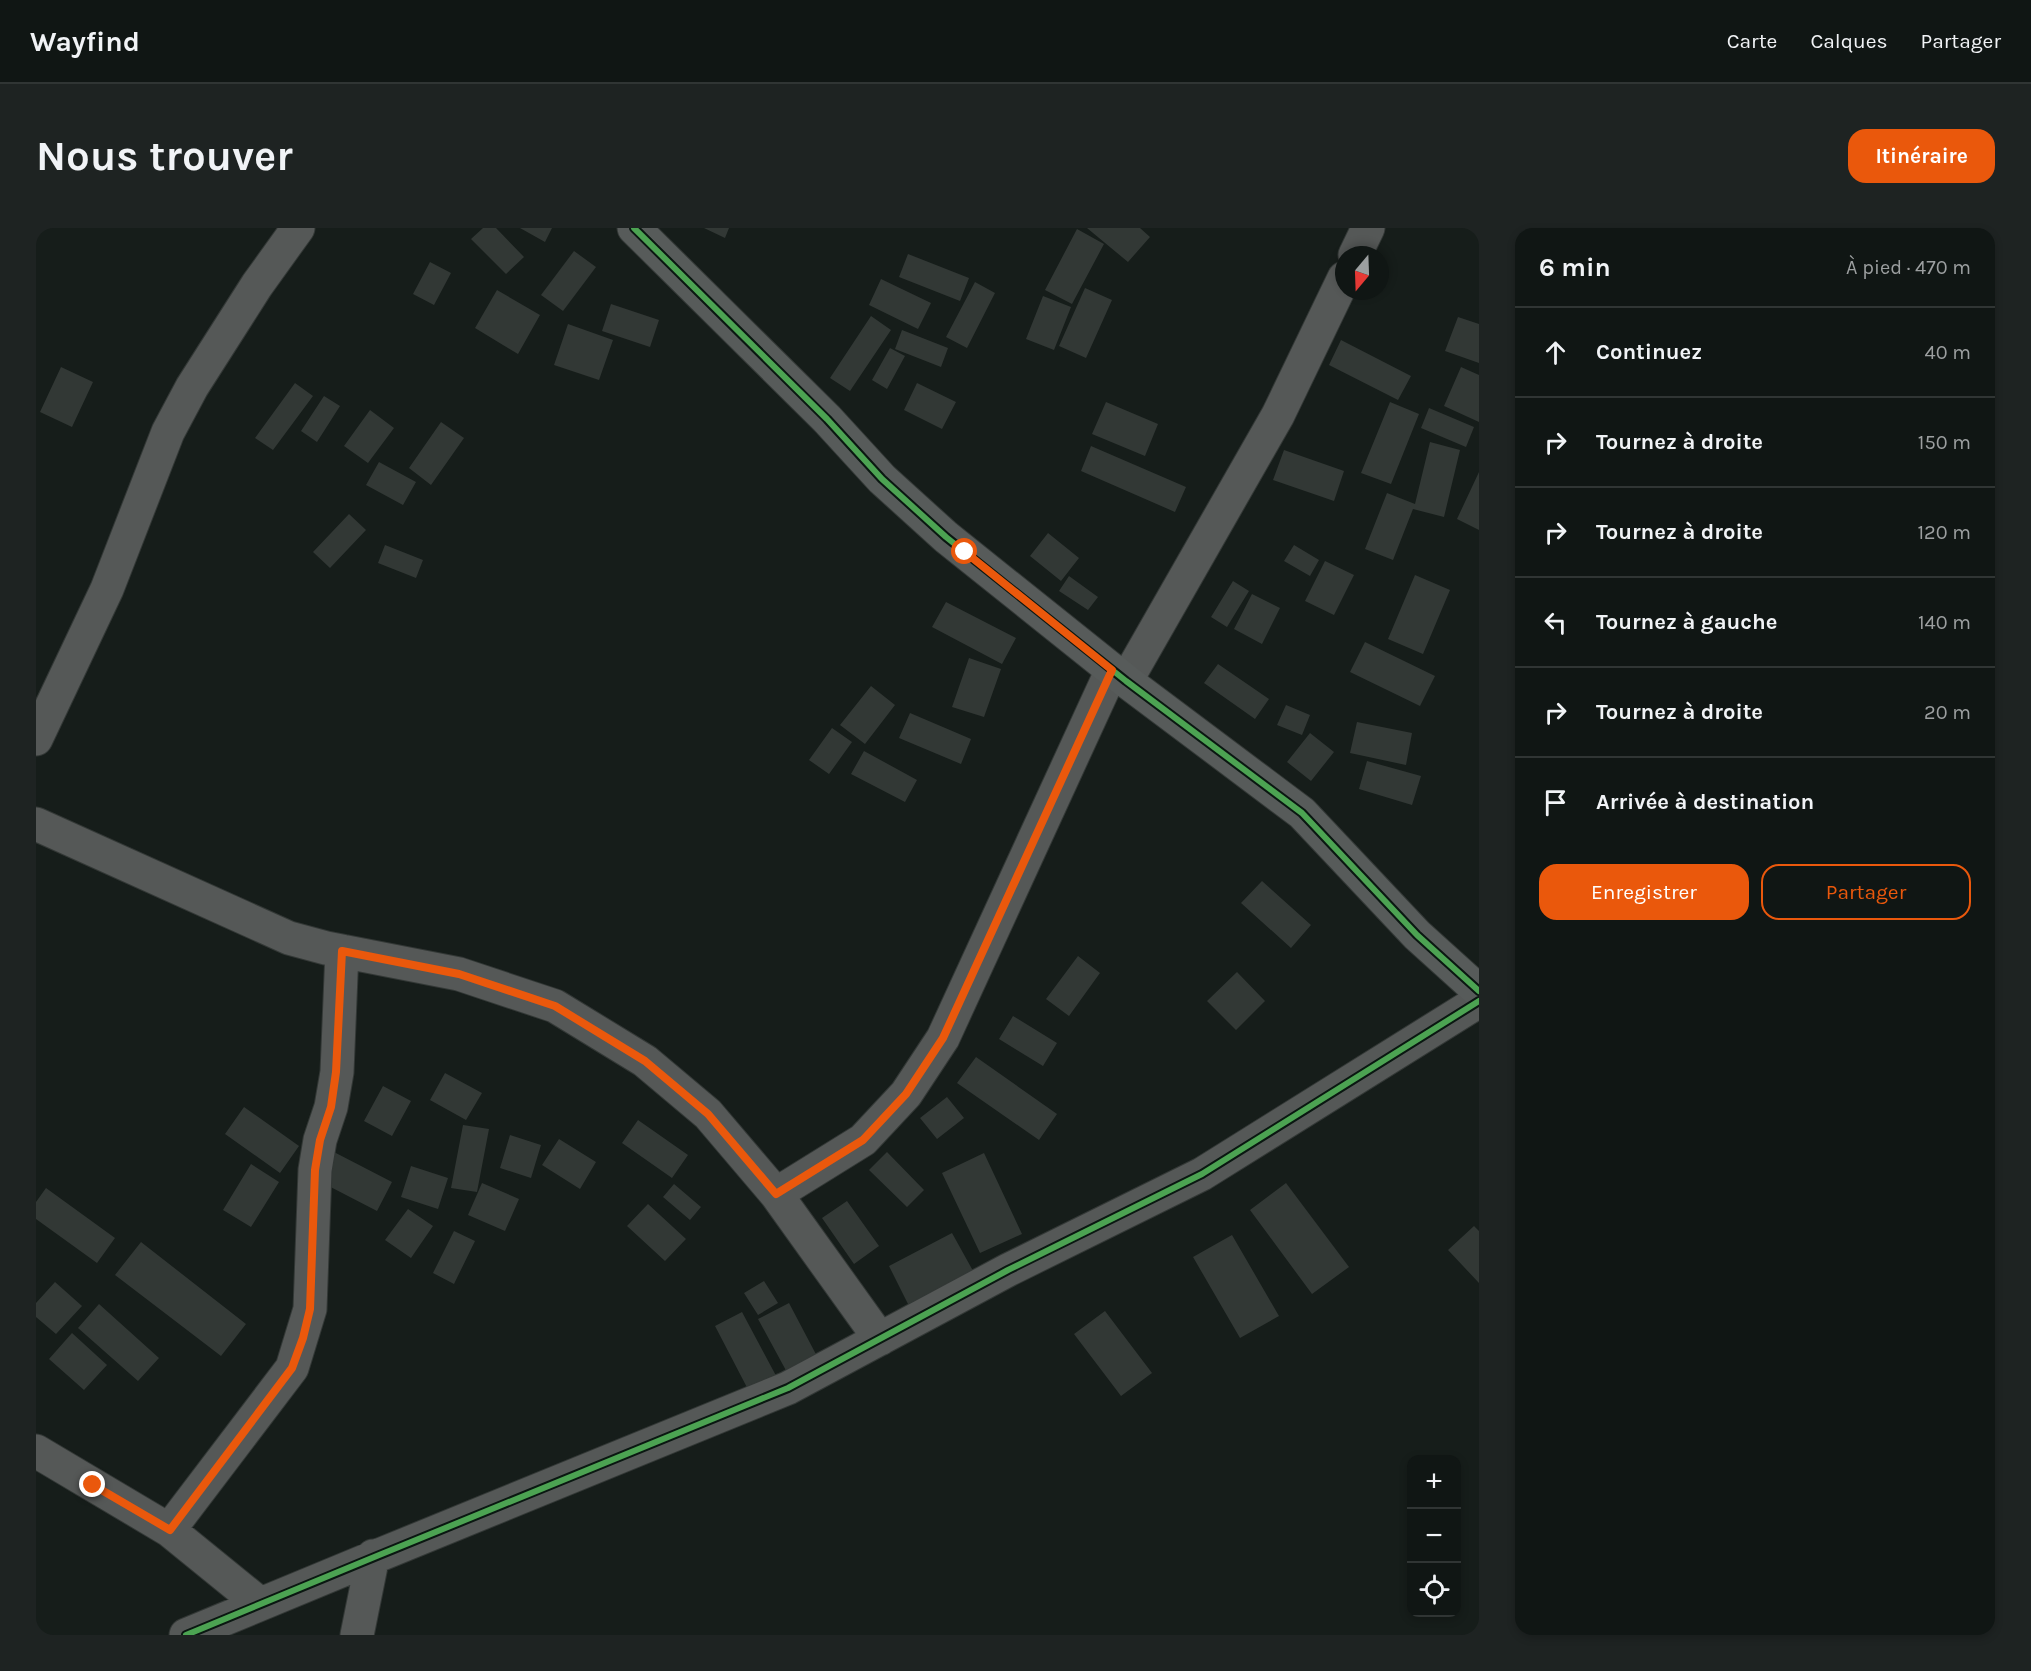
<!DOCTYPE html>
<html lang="fr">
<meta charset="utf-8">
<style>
:root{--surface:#101614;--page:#1e2322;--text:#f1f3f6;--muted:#9c9fa0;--line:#303534;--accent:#ea580c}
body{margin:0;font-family:Karla,sans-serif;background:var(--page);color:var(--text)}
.controls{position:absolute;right:18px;bottom:18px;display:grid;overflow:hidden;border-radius:12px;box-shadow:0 3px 9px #0003}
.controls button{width:54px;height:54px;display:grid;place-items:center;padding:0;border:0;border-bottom:2px solid var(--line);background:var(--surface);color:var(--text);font:30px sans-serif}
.compass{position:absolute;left:1299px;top:18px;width:54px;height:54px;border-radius:50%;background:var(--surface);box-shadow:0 3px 9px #0003;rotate:199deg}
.stop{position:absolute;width:18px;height:18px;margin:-14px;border:4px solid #ea580c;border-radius:50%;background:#fff}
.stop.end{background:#ea580c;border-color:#fff;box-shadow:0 2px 6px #0008}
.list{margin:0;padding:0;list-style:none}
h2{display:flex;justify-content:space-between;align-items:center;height:78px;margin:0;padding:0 24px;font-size:26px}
h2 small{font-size:20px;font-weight:400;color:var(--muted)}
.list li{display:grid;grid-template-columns:39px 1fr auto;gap:18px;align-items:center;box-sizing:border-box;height:90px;padding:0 24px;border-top:2px solid var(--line)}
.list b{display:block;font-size:22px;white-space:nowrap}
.list em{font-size:20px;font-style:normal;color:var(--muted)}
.actions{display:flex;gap:12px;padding:18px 24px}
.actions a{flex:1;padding:14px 0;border:2px solid var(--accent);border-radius:18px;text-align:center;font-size:21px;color:var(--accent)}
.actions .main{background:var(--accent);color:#fff}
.icon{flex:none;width:33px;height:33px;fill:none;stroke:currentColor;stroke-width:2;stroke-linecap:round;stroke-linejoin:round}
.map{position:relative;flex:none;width:1443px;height:1407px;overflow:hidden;border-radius:18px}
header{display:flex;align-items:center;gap:36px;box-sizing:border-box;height:84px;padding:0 30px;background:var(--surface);border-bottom:2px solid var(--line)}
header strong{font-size:28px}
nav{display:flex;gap:33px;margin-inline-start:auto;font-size:21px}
.intro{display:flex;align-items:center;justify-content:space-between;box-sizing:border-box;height:144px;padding:0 36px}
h1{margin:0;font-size:42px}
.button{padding:15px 27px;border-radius:18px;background:var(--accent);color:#fff;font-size:21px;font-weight:700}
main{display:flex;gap:36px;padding:0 36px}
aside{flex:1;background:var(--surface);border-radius:18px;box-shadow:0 3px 9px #0003}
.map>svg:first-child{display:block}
</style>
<header>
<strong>Wayfind</strong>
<nav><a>Carte</a><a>Calques</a><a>Partager</a></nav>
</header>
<div class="intro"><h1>Nous trouver</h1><a class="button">Itinéraire</a></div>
<main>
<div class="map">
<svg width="1443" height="1407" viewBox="0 0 1443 1407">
<rect width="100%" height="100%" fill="#161d1a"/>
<!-- building -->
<path fill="#323835" d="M 447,0 L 460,0 L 488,29 L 470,46 L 435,11 Z
M 484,0 L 516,0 L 509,14 Z
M 668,0 L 693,0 L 689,10 Z
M 1051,0 L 1104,0 L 1114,9 L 1092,34 Z
M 1041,1 L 1068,16 L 1036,76 L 1009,62 Z
M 538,23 L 560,39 L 527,83 L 505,67 Z
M 872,26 L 933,50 L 924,73 L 863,49 Z
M 394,34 L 415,45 L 398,77 L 377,66 Z
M 845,51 L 895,75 L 882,101 L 833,77 Z
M 939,54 L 959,65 L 931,120 L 910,109 Z
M 1049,60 L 1076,72 L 1050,130 L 1023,118 Z
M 461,62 L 504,87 L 482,126 L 439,100 Z
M 1007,68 L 1035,79 L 1018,122 L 990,111 Z
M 575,76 L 623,92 L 614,119 L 566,103 Z
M 835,88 L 855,102 L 814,163 L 794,150 Z
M 1422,89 L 1443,96 L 1443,135 L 1409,123 Z
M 532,96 L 577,112 L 563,152 L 518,137 Z
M 866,102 L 912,120 L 905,139 L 859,121 Z
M 1305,112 L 1375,148 L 1362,172 L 1293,137 Z
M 854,120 L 869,128 L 851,161 L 836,152 Z
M 25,139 L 57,154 L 36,199 L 4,184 Z
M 1425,139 L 1443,147 L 1443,194 L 1408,178 Z
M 259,155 L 277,168 L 237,222 L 219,210 Z
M 881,155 L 920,174 L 906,201 L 868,182 Z
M 288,168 L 304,178 L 281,214 L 265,203 Z
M 1070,174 L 1122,196 L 1109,228 L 1056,206 Z
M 1354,174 L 1383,186 L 1355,256 L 1325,245 Z
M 1393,180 L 1438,199 L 1430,219 L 1385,200 Z
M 334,182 L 358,200 L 332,235 L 308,218 Z
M 405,194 L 428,210 L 395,257 L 373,240 Z
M 1394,214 L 1424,222 L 1408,289 L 1377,281 L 1357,332 L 1329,321 L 1351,265 L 1379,276 Z
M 1055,218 L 1150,259 L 1139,284 L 1045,243 Z
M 1248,222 L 1308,243 L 1298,273 L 1237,252 Z
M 343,234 L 380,254 L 367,277 L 330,257 Z
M 1443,244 L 1443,302 L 1421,291 Z
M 313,286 L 330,302 L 294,340 L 277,324 Z
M 1012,305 L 1043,330 L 1025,353 L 994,328 Z
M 349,317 L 387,332 L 380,350 L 342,335 Z
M 1258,317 L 1283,332 L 1274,348 L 1248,333 Z
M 1289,333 L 1318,347 L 1298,387 L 1269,373 Z
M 1379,347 L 1414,362 L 1387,426 L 1352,411 Z
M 1033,348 L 1062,369 L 1052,382 L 1023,363 Z
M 1197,353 L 1213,363 L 1191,399 L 1175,389 Z
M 1216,366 L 1244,380 L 1226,416 L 1198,401 Z
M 910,374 L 980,410 L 966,436 L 896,399 Z
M 1329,414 L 1399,448 L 1384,478 L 1314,444 Z
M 933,430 L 965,441 L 948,489 L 916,479 Z
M 1182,436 L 1233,471 L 1219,491 L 1168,455 Z
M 835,458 L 859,477 L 829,516 L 804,497 Z
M 1250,477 L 1274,487 L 1266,507 L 1241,497 Z
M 874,485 L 935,511 L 925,536 L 863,510 Z
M 1321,494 L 1376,505 L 1370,537 L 1314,525 Z
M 796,500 L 816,514 L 793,546 L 773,532 Z
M 1274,505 L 1298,524 L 1275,553 L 1251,534 Z
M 828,523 L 881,552 L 869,574 L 815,546 Z
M 1331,533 L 1385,548 L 1376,577 L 1323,561 Z
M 1226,653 L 1275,697 L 1255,720 L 1205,675 Z
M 1042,728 L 1064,745 L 1033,788 L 1010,771 Z
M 1201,744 L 1229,773 L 1200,802 L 1171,773 Z
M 977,788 L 1021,815 L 1007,838 L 963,811 Z
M 940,829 L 1021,886 L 1003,912 L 921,855 Z
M 409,845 L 446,865 L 430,892 L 394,872 Z
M 347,858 L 375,873 L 356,908 L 328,893 Z
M 911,869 L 928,890 L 901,911 L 884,890 Z
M 208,879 L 263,918 L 244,945 L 189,906 Z
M 602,892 L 652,927 L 636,950 L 586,915 Z
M 427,897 L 453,901 L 441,964 L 415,960 Z
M 474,907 L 505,917 L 495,950 L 464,940 Z
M 523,911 L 560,934 L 544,961 L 506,937 Z
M 296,923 L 356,954 L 341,983 L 281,952 Z
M 851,924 L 888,962 L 871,979 L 833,942 Z
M 948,925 L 986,1006 L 944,1025 L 906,945 Z
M 215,936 L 243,954 L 215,999 L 187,982 Z
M 375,938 L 412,950 L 402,981 L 365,969 Z
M 446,955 L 483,971 L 469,1003 L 432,987 Z
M 1250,955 L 1313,1039 L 1276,1066 L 1214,982 Z
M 638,956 L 665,979 L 654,992 L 627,969 Z
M 10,960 L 79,1010 L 61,1035 L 0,991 L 0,974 Z
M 811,973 L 843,1018 L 818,1036 L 786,990 Z
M 612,976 L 650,1011 L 629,1033 L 591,998 Z
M 372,981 L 397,998 L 375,1030 L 349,1012 Z
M 1438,998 L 1443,1003 L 1443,1055 L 1412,1022 Z
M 418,1003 L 439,1013 L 418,1056 L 397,1045 Z
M 916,1005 L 941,1050 L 876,1084 L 853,1038 Z
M 1196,1007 L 1243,1088 L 1204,1110 L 1157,1029 Z
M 105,1014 L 210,1096 L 185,1128 L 79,1047 Z
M 728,1053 L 742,1075 L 722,1087 L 708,1065 Z
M 19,1054 L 46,1078 L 20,1106 L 0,1089 L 0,1075 Z
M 753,1075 L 783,1132 L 753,1148 L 722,1091 Z
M 63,1076 L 123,1130 L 102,1153 L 42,1100 Z
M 1069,1083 L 1116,1145 L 1085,1168 L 1038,1106 Z
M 706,1084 L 745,1157 L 717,1171 L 679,1098 Z
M 36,1105 L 71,1137 L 48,1162 L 13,1131 Z"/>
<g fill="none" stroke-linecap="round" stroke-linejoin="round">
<!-- street casing -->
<g stroke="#333836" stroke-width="35">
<path id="street" d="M 1319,27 L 1332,0
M 1090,453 L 1242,187 L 1308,50
M 0,511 L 71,361 L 132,204 L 156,159 L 221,57 L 262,0
M 0,596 L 253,710 L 290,720 L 423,746 L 519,778 L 609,833 L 672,886 L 740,966 L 844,1111
M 740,966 L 827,912 L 870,866 L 907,810 L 1076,442
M 0,1223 L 133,1302 L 224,1376
M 133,1302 L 256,1140 L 274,1081 L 279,942 L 284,912 L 295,879 L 301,844 L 306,723
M 150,1407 C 350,1323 552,1243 752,1160 L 972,1042 L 1166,946 L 1443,773
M 321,1407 L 337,1328"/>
</g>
<!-- secondary casing -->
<g stroke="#333836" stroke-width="35">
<path id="secondary" d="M 598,0 L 791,191 L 846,251 L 910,309 L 1090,453 L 1266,585 L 1381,707 L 1443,763"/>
</g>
<!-- street -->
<use href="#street" stroke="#555857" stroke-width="33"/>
<!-- secondary -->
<use href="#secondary" stroke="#575b5a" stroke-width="33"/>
<!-- cycleway casing -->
<g stroke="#0a1711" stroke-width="10">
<path id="cycleway" d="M 598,0 L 791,191 L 846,251 L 910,309 L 1090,453 L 1266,585 L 1381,707 L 1443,763
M 150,1407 C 350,1323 552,1243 752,1160 L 972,1042 L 1166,946 L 1443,773"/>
</g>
<!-- cycleway -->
<use href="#cycleway" stroke="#4ca352" stroke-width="6"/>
</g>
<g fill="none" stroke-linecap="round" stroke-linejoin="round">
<!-- route -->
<path stroke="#ea580c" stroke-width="8" d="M 57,1257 L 134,1302 L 256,1140 L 267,1110 L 274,1081 L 279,942 L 284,912 L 295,879 L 300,844 L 306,723 L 423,746 L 519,778 L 609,833 L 672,886 L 740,966 L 827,912 L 870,866 L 907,810 L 1076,442 L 929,324"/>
</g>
</svg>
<div class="controls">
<button>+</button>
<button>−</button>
<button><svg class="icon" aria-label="locate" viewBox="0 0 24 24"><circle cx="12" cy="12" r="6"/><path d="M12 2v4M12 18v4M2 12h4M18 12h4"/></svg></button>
</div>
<svg class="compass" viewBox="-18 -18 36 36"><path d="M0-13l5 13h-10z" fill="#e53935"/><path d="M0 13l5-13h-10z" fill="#9c9fa0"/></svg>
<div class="stop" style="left:929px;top:324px"></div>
<div class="stop end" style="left:57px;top:1257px"></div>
</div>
<aside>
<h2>6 min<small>À pied · 470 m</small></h2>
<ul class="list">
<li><svg class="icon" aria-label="ahead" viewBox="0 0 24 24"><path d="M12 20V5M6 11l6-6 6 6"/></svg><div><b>Continuez</b></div><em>40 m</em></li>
<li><svg class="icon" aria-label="right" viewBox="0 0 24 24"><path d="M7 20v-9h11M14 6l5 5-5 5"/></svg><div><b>Tournez à droite</b></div><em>150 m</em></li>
<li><svg class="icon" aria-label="right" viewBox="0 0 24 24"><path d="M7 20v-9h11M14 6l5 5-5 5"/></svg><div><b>Tournez à droite</b></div><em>120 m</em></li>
<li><svg class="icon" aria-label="left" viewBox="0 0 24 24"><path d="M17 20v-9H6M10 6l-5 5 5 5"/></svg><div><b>Tournez à gauche</b></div><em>140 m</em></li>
<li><svg class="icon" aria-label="right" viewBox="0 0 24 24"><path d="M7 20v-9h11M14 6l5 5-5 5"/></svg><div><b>Tournez à droite</b></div><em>20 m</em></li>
<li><svg class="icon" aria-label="arrive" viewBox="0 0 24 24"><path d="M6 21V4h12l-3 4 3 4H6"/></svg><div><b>Arrivée à destination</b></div></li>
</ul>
<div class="actions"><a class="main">Enregistrer</a><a>Partager</a></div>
</aside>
</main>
